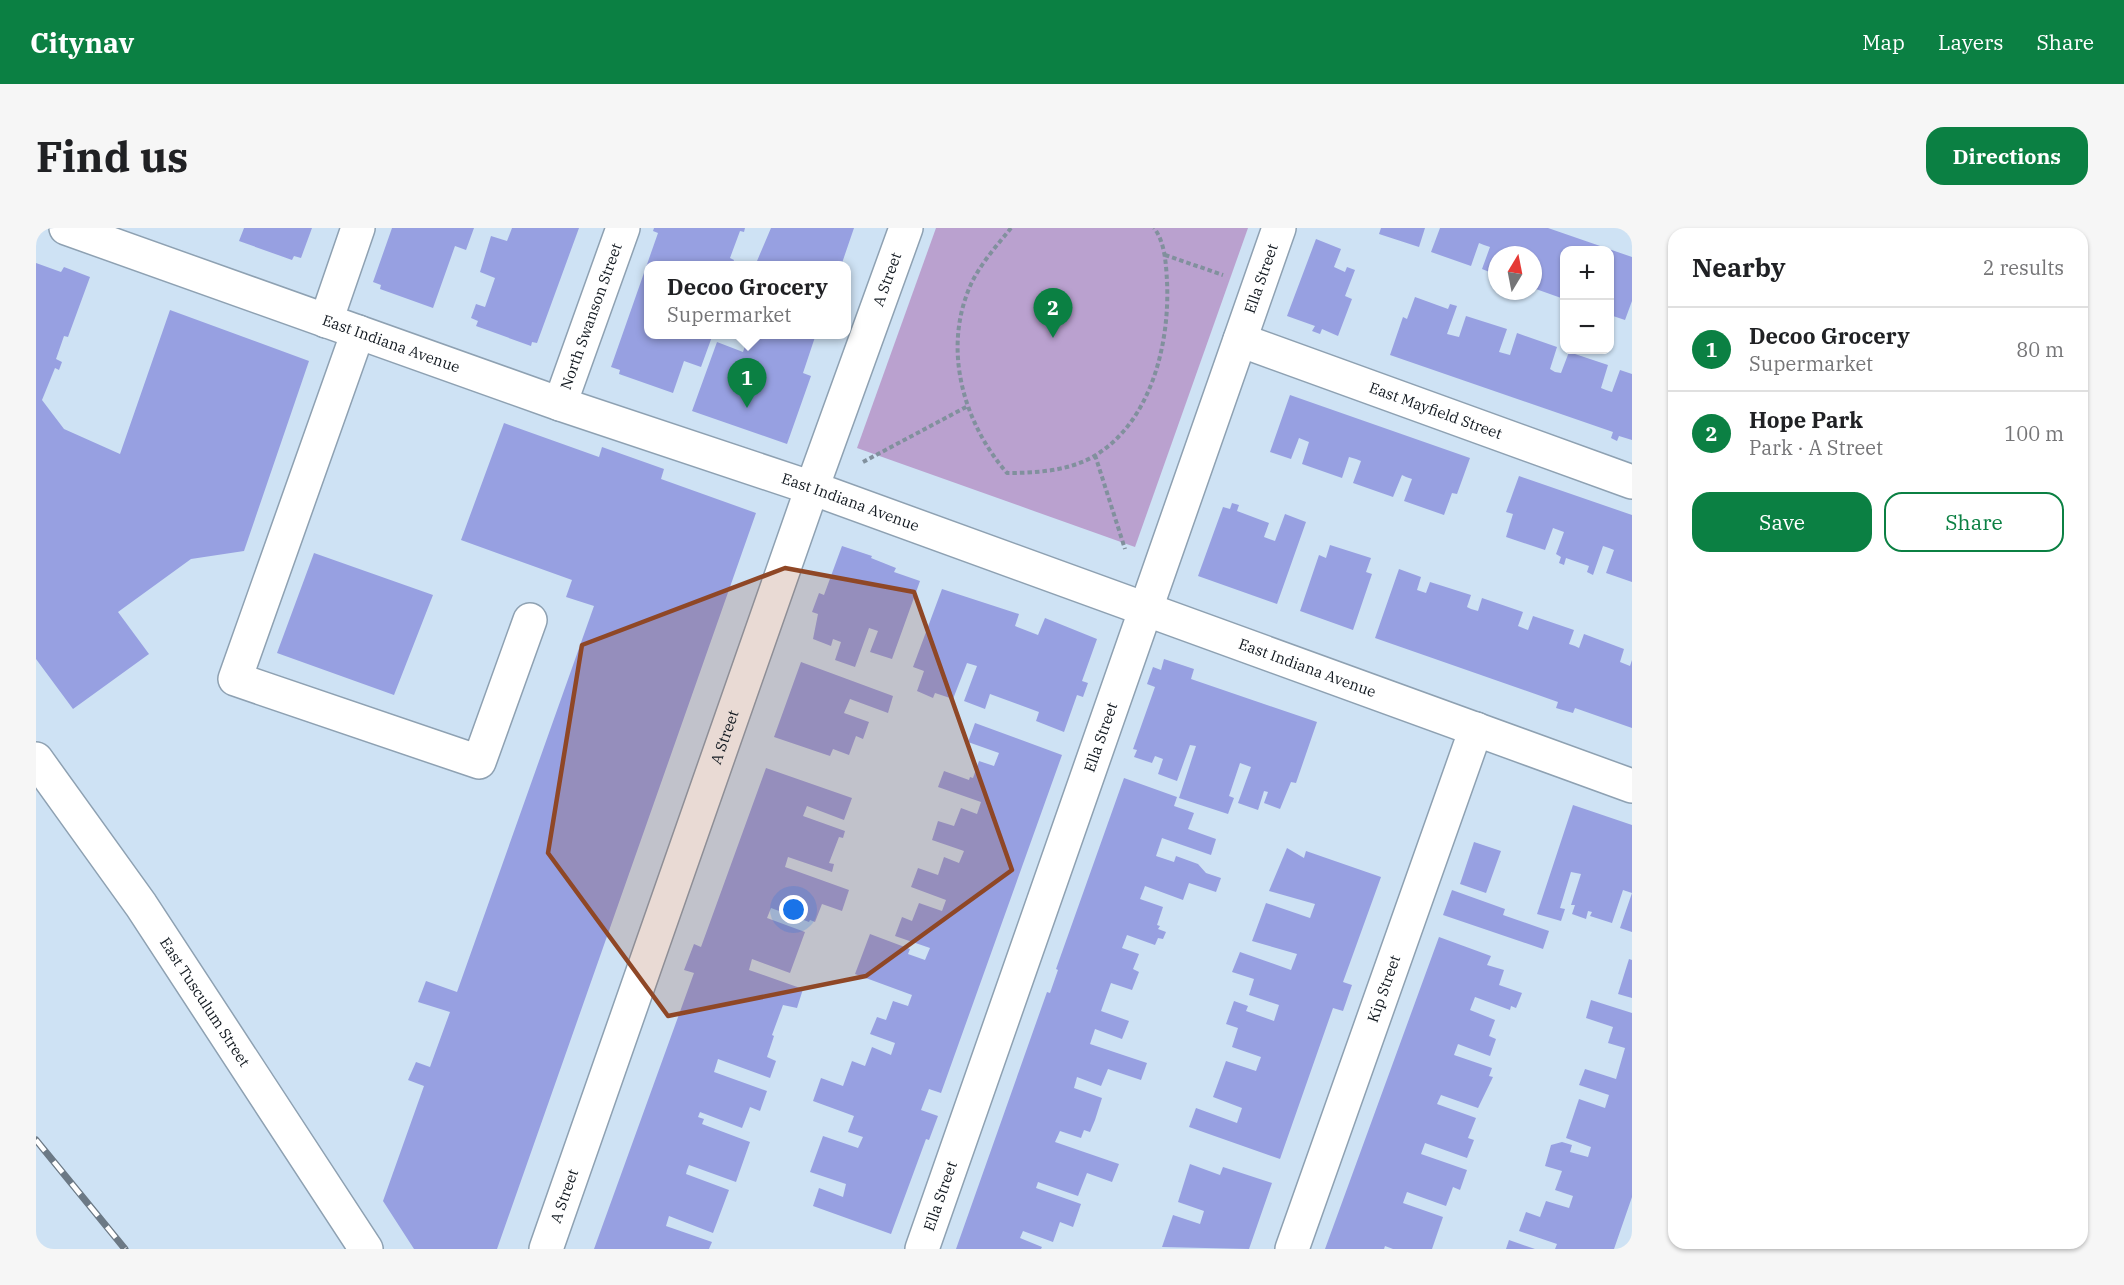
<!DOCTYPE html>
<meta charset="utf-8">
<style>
:root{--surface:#fff;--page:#f6f6f6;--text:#202124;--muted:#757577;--line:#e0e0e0;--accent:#0b8043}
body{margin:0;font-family:"IBM Plex Serif",serif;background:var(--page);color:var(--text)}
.controls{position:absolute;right:18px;top:18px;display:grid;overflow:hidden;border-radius:12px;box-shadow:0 2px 4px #0004}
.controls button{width:54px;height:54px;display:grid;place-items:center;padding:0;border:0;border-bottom:2px solid var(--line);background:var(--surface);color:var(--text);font:30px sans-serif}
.compass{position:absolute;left:1452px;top:18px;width:54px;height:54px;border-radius:50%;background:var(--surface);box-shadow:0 2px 4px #0004;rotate:10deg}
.you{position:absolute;left:758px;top:682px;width:21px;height:21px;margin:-15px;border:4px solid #fff;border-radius:50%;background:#1a73e8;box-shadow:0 0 0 9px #1a73e833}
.badge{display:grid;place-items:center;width:39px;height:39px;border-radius:50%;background:var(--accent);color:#fff;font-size:20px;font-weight:700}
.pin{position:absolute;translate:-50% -50px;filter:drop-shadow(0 2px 3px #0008)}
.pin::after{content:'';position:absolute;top:32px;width:21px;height:18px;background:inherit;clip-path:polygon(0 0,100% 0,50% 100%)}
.popup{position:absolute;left:608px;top:33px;width:207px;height:78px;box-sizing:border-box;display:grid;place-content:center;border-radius:12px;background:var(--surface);filter:drop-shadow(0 2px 4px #0005);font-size:20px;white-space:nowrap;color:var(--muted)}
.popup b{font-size:22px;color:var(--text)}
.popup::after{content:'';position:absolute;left:50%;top:100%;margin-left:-12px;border:12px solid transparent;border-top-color:var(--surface)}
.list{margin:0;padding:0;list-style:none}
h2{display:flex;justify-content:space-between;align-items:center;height:78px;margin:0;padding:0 24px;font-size:26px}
h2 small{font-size:20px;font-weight:400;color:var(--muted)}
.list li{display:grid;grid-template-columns:39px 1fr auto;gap:18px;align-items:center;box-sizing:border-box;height:84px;padding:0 24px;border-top:2px solid var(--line)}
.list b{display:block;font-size:22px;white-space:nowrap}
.list p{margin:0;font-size:20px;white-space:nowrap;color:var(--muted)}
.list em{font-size:20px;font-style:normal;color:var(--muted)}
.actions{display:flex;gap:12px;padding:18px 24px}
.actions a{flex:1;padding:14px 0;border:2px solid var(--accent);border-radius:18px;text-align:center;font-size:21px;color:var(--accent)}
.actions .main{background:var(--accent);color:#fff}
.map{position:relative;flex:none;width:1596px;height:1021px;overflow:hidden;border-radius:18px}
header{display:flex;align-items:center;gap:36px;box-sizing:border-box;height:84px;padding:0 30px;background:var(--accent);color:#fff}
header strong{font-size:28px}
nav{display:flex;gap:33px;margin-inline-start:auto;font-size:21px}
.intro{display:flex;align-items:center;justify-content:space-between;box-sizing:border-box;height:144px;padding:0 36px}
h1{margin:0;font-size:42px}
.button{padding:15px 27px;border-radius:18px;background:var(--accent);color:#fff;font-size:21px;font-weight:700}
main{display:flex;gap:36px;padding:0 36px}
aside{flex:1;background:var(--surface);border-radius:18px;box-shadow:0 2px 4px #0004}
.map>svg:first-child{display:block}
</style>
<header>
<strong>Citynav</strong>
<nav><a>Map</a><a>Layers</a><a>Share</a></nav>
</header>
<div class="intro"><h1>Find us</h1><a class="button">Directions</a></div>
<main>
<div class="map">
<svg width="1596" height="1021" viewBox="0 0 1596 1021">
<rect width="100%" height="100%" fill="#cee2f4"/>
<!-- green -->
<path fill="#baa1cf" d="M 900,0 L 1212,0 L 1099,319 L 821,220 Z"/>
<!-- building -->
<path fill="#97a0e1" d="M 208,0 L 276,0 L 265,30 L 258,28 L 256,32 L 203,13 Z
M 356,0 L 438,0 L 430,22 L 419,18 L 397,80 L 344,61 L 345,57 L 337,54 Z
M 476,0 L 543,0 L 501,115 L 496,114 L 495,118 L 440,98 L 442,93 L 435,90 L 440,76 L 449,79 L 459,50 L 444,44 L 455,8 L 471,13 Z
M 618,0 L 709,0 L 708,4 L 704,3 L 694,30 L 698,32 L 696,38 L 612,38 L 612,106 L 677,106 L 665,139 L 648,133 L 637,165 L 583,146 L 584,142 L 575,139 L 622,5 L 617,3 Z
M 735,0 L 818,0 L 805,38 L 732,38 L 721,33 Z
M 1345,0 L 1389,0 L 1383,19 L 1343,6 Z
M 1404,0 L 1512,0 L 1596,29 L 1596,73 L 1589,92 L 1574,87 L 1574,22 L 1528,22 L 1528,71 L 1497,60 L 1505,38 L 1497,34 L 1497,27 L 1461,27 L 1461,47 L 1446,41 L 1454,19 L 1448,17 L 1443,15 L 1435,38 L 1395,24 Z
M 1280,11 L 1305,21 L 1298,39 L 1309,44 L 1311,39 L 1319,42 L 1309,68 L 1316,71 L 1302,108 L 1286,101 L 1284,106 L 1276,103 L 1279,98 L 1251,88 Z
M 0,35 L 25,44 L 28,39 L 54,49 L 32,109 L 28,108 L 20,131 L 26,134 L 23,142 L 19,140 L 6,172 L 28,201 L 84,226 L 134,82 L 273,133 L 208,323 L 155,331 L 82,384 L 113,426 L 37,481 L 0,431 Z
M 1379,69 L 1412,81 L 1414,76 L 1421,78 L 1411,106 L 1423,109 L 1430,88 L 1471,101 L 1463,124 L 1474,127 L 1481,105 L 1521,119 L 1514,141 L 1519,144 L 1525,145 L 1533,124 L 1572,137 L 1565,160 L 1570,162 L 1576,164 L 1584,142 L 1596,146 L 1596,212 L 1583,208 L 1581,213 L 1575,210 L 1577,204 L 1354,127 L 1367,89 L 1371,91 Z
M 713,106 L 780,106 L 767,145 L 775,148 L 751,216 L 656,183 L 681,114 L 707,124 Z
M 1254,167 L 1434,230 L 1421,266 L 1416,265 L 1408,287 L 1368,273 L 1376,251 L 1370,249 L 1366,247 L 1357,269 L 1317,255 L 1325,233 L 1320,231 L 1313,229 L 1306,250 L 1266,236 L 1273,214 L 1263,210 L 1255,231 L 1234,224 Z
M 468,195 L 563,229 L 566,219 L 628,241 L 625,251 L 720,285 L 461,1021 L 378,1021 L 347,973 L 388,858 L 372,852 L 380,834 L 394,839 L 414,784 L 382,774 L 390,753 L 421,764 L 558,378 L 530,369 L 536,352 L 425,312 Z
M 1483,248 L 1596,287 L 1596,354 L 1570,345 L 1578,322 L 1573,320 L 1567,318 L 1557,347 L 1551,344 L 1553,338 L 1530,330 L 1528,337 L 1523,335 L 1525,329 L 1520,326 L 1528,304 L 1517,300 L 1509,322 L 1470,309 L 1477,286 L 1470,284 Z
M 1196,275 L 1203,277 L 1201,283 L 1233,295 L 1228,309 L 1239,313 L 1249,286 L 1270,294 L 1241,376 L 1162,348 L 1187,279 L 1194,281 Z
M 1294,317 L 1335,330 L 1330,344 L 1336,346 L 1317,402 L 1264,383 L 1283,327 L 1290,330 Z
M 806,318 L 836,328 L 835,330 L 860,340 L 858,344 L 884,353 L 856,431 L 834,424 L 842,403 L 833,400 L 819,439 L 799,432 L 805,414 L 797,411 L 795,418 L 777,411 L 782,386 L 776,384 L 783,365 L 788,367 Z
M 278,325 L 397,367 L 358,467 L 241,425 Z
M 1363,341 L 1385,349 L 1381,362 L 1390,365 L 1394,354 L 1435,367 L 1431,379 L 1435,381 L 1442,383 L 1446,370 L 1487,384 L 1482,398 L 1492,402 L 1497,388 L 1538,402 L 1533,416 L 1539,418 L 1543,420 L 1548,406 L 1588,421 L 1584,434 L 1594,438 L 1596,432 L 1596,500 L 1539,480 L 1537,485 L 1520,480 L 1522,474 L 1339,410 Z
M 906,361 L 983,386 L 979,398 L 1002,407 L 1009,390 L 1061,411 L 1046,453 L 1052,455 L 1047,469 L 1041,467 L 1028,504 L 1000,493 L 1003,484 L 954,466 L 949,481 L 928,473 L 941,438 L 931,435 L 917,471 L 899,465 L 897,470 L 881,463 L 888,443 L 877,439 Z
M 1128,431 L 1158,441 L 1155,451 L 1281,494 L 1260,555 L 1255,554 L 1244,581 L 1228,575 L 1232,564 L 1228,563 L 1222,582 L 1202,575 L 1215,539 L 1204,535 L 1193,568 L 1198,570 L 1192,586 L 1143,570 L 1160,518 L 1154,517 L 1141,553 L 1122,546 L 1127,531 L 1119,528 L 1116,535 L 1098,529 L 1101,522 L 1097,521 L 1119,459 L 1111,456 L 1117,439 L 1125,442 Z
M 765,434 L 857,468 L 852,485 L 814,471 L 808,485 L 833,494 L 827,511 L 820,508 L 813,527 L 797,521 L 794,528 L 738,509 Z
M 939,495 L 1026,527 L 905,865 L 893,861 L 885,882 L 902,888 L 893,912 L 890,911 L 855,1006 L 777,978 L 783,960 L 807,969 L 810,956 L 774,944 L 787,908 L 822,920 L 827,909 L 812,904 L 818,888 L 777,873 L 785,850 L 807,858 L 816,833 L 829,838 L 836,819 L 855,827 L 859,815 L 834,806 L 841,789 L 850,792 L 857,773 L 872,778 L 876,767 L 819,746 L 834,706 L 874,721 L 872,726 L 889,732 L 894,720 L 859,708 L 866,689 L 876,693 L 883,675 L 906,683 L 910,672 L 875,659 L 882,640 L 902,647 L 908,629 L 923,635 L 928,623 L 896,612 L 902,593 L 918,598 L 925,580 L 941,586 L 945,574 L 902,559 L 908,543 L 933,552 L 934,549 L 937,550 L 943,533 L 958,538 L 963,525 L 932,514 Z
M 730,540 L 816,570 L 808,592 L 771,578 L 767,588 L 809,603 L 807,610 L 803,609 L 793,635 L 798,636 L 796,644 L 752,629 L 749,639 L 813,662 L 806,683 L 786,676 L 779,694 L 774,692 L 773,694 L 735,680 L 731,690 L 769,704 L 754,745 L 716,731 L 713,742 L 767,761 L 761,780 L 747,777 L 736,807 L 738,808 L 731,829 L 740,833 L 734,850 L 682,831 L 678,844 L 731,863 L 724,883 L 714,879 L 706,900 L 664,884 L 662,889 L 668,891 L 666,896 L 714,914 L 700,954 L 653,937 L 651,942 L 650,946 L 693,962 L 677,1005 L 633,988 L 630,998 L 676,1014 L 673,1021 L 558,1021 L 658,745 L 648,742 L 658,716 L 665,719 Z
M 1088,550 L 1141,569 L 1138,578 L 1158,585 L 1152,601 L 1180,611 L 1175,627 L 1126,610 L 1120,628 L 1138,634 L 1140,628 L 1162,636 L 1170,645 L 1185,650 L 1180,664 L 1153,655 L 1147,672 L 1109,658 L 1104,671 L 1127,679 L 1121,697 L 1124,698 L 1122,701 L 1130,704 L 1127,711 L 1122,710 L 1119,717 L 1091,707 L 1086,720 L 1103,726 L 1097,741 L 1103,744 L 1096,762 L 1075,755 L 1065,783 L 1093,793 L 1086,811 L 1059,801 L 1054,816 L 1111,835 L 1105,852 L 1072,841 L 1065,858 L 1041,849 L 1038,860 L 1066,870 L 1059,892 L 1054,904 L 1048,902 L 1045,910 L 1024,903 L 1019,914 L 1083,936 L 1076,954 L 1051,945 L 1042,968 L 1002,954 L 1000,960 L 1045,976 L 1037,999 L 1024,994 L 1017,1014 L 987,1003 L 984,1010 L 1006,1019 L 1005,1021 L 920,1021 L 1011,764 L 1014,765 L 1022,742 L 1020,741 Z
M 1537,577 L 1596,597 L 1596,665 L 1587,662 L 1576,695 L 1554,688 L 1556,684 L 1552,683 L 1550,691 L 1536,686 L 1539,677 L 1535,677 L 1545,646 L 1535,644 L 1524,680 L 1529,681 L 1525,693 L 1501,686 Z
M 1438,614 L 1465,623 L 1450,665 L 1424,656 Z
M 1251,620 L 1268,630 L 1270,623 L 1345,649 L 1307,754 L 1316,757 L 1307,783 L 1297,780 L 1244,931 L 1153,899 L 1160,880 L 1201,895 L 1206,880 L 1177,869 L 1190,833 L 1220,843 L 1225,829 L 1196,819 L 1202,800 L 1190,796 L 1198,773 L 1212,778 L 1210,783 L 1238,793 L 1243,777 L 1213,767 L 1218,751 L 1196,744 L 1204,724 L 1255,742 L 1261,726 L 1216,713 L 1230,675 L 1274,690 L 1279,676 L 1233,663 Z
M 1416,662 L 1469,681 L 1467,687 L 1513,703 L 1507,721 L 1407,687 Z
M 1596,665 L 1596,704 L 1584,700 Z
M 1403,709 L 1455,728 L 1451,737 L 1468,742 L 1463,757 L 1486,765 L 1480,780 L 1475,778 L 1474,782 L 1439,769 L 1434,782 L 1459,792 L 1453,808 L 1460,811 L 1454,828 L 1422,816 L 1418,827 L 1456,840 L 1453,848 L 1457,849 L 1442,880 L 1405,867 L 1401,876 L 1440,890 L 1432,910 L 1438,912 L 1431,930 L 1389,915 L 1385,926 L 1431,942 L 1424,962 L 1417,959 L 1410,978 L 1371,964 L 1367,975 L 1407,989 L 1396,1021 L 1357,1021 L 1349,1018 L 1348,1021 L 1289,1021 Z
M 1593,731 L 1596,732 L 1596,770 L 1582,766 Z
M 1555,772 L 1596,785 L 1596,969 L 1578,1021 L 1519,1021 L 1521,1016 L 1483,1003 L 1490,984 L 1504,989 L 1510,973 L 1533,980 L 1537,968 L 1519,962 L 1526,943 L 1509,938 L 1515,917 L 1526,914 L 1536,917 L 1534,924 L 1552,929 L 1555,919 L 1530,910 L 1543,871 L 1569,880 L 1573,867 L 1543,857 L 1549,841 L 1580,851 L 1589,820 L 1572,815 L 1577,799 L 1550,790 Z
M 1154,936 L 1184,947 L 1187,939 L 1236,955 L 1213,1021 L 1126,1019 L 1137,987 L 1164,996 L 1168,983 L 1142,974 Z
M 1473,1012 L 1499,1021 L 1470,1021 Z"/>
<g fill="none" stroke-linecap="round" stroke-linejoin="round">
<!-- minor casing -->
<g stroke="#8ea1b2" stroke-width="36">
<g id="minor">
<path id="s1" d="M 30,0 L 524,176 L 776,260 L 1596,558"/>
<path d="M 290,93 L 322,0"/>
<path d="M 322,104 L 199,451 L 443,534 L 494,392"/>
<path id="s2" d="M 1204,112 L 1596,254"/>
<path id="s3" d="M 524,176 L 587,0"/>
<path id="s4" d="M 0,531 L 105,677 L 330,1021"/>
<path id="s5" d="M 510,1021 L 776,260 L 870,0"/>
<path id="s6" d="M 886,1021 L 1243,0"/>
<path id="s7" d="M 1256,1021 L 1440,501"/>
</g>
</g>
<!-- path -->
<path stroke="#81909d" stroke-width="4" stroke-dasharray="4.5 3" stroke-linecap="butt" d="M 975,0 C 962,16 947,33 937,52 C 905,117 926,193 971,245 C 1000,245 1034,243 1060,227 C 1116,192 1134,114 1131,53 C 1130,36 1129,14 1118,0
M 1129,27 L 1187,47
M 1059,227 L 1089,321
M 827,234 L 932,178"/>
<!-- minor -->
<use href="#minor" stroke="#fff" stroke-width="33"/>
<!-- rail casing -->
<g stroke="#6c7985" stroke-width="7">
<path id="rail" d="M 0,912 L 89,1021"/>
</g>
<!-- rail -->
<use href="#rail" stroke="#fff" stroke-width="4.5" stroke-dasharray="14" stroke-linecap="butt"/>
</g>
<!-- marked area -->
<path fill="#8f4726" fill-opacity="0.2" stroke="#8f4726" stroke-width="4.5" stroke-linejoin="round" d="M 749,340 L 878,364 L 976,642 L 830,748 L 632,788 L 512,625 L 546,417 Z"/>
<g text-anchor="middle" stroke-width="4.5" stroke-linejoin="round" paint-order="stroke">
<!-- street labels -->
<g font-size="15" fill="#121920" stroke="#fff">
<text dy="5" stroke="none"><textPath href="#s5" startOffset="1028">A Street</textPath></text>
<text dy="5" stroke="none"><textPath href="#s6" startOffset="1028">Ella Street</textPath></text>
<text dy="5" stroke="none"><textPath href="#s3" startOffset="93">North Swanson Street</textPath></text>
<text dy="5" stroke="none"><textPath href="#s1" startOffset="345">East Indiana Avenue</textPath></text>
<text dy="5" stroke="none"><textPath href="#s2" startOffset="208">East Mayfield Street</textPath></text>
<text dy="5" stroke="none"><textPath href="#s1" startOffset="831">East Indiana Avenue</textPath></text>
<text dy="5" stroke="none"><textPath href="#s1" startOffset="1317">East Indiana Avenue</textPath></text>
<text dy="5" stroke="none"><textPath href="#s5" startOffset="542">A Street</textPath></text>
<text dy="5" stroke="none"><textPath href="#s6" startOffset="542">Ella Street</textPath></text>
<text dy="5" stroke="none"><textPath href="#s7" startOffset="276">Kip Street</textPath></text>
<text dy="5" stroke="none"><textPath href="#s4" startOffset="296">East Tusculum Street</textPath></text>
<text dy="5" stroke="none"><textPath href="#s5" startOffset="56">A Street</textPath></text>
<text dy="5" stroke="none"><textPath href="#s6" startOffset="56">Ella Street</textPath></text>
</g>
</g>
</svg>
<div class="controls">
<button>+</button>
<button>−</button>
</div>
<svg class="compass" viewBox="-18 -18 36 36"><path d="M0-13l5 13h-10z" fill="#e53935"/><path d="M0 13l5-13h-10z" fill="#757577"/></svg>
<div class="you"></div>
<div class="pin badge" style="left:711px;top:180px">1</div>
<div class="popup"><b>Decoo Grocery</b>Supermarket</div>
<div class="pin badge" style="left:1017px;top:110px">2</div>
</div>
<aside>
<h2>Nearby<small>2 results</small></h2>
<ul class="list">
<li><span class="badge">1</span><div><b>Decoo Grocery</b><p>Supermarket</p></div><em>80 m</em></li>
<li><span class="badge">2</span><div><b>Hope Park</b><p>Park · A Street</p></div><em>100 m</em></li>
</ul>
<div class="actions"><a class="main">Save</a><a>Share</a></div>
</aside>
</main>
